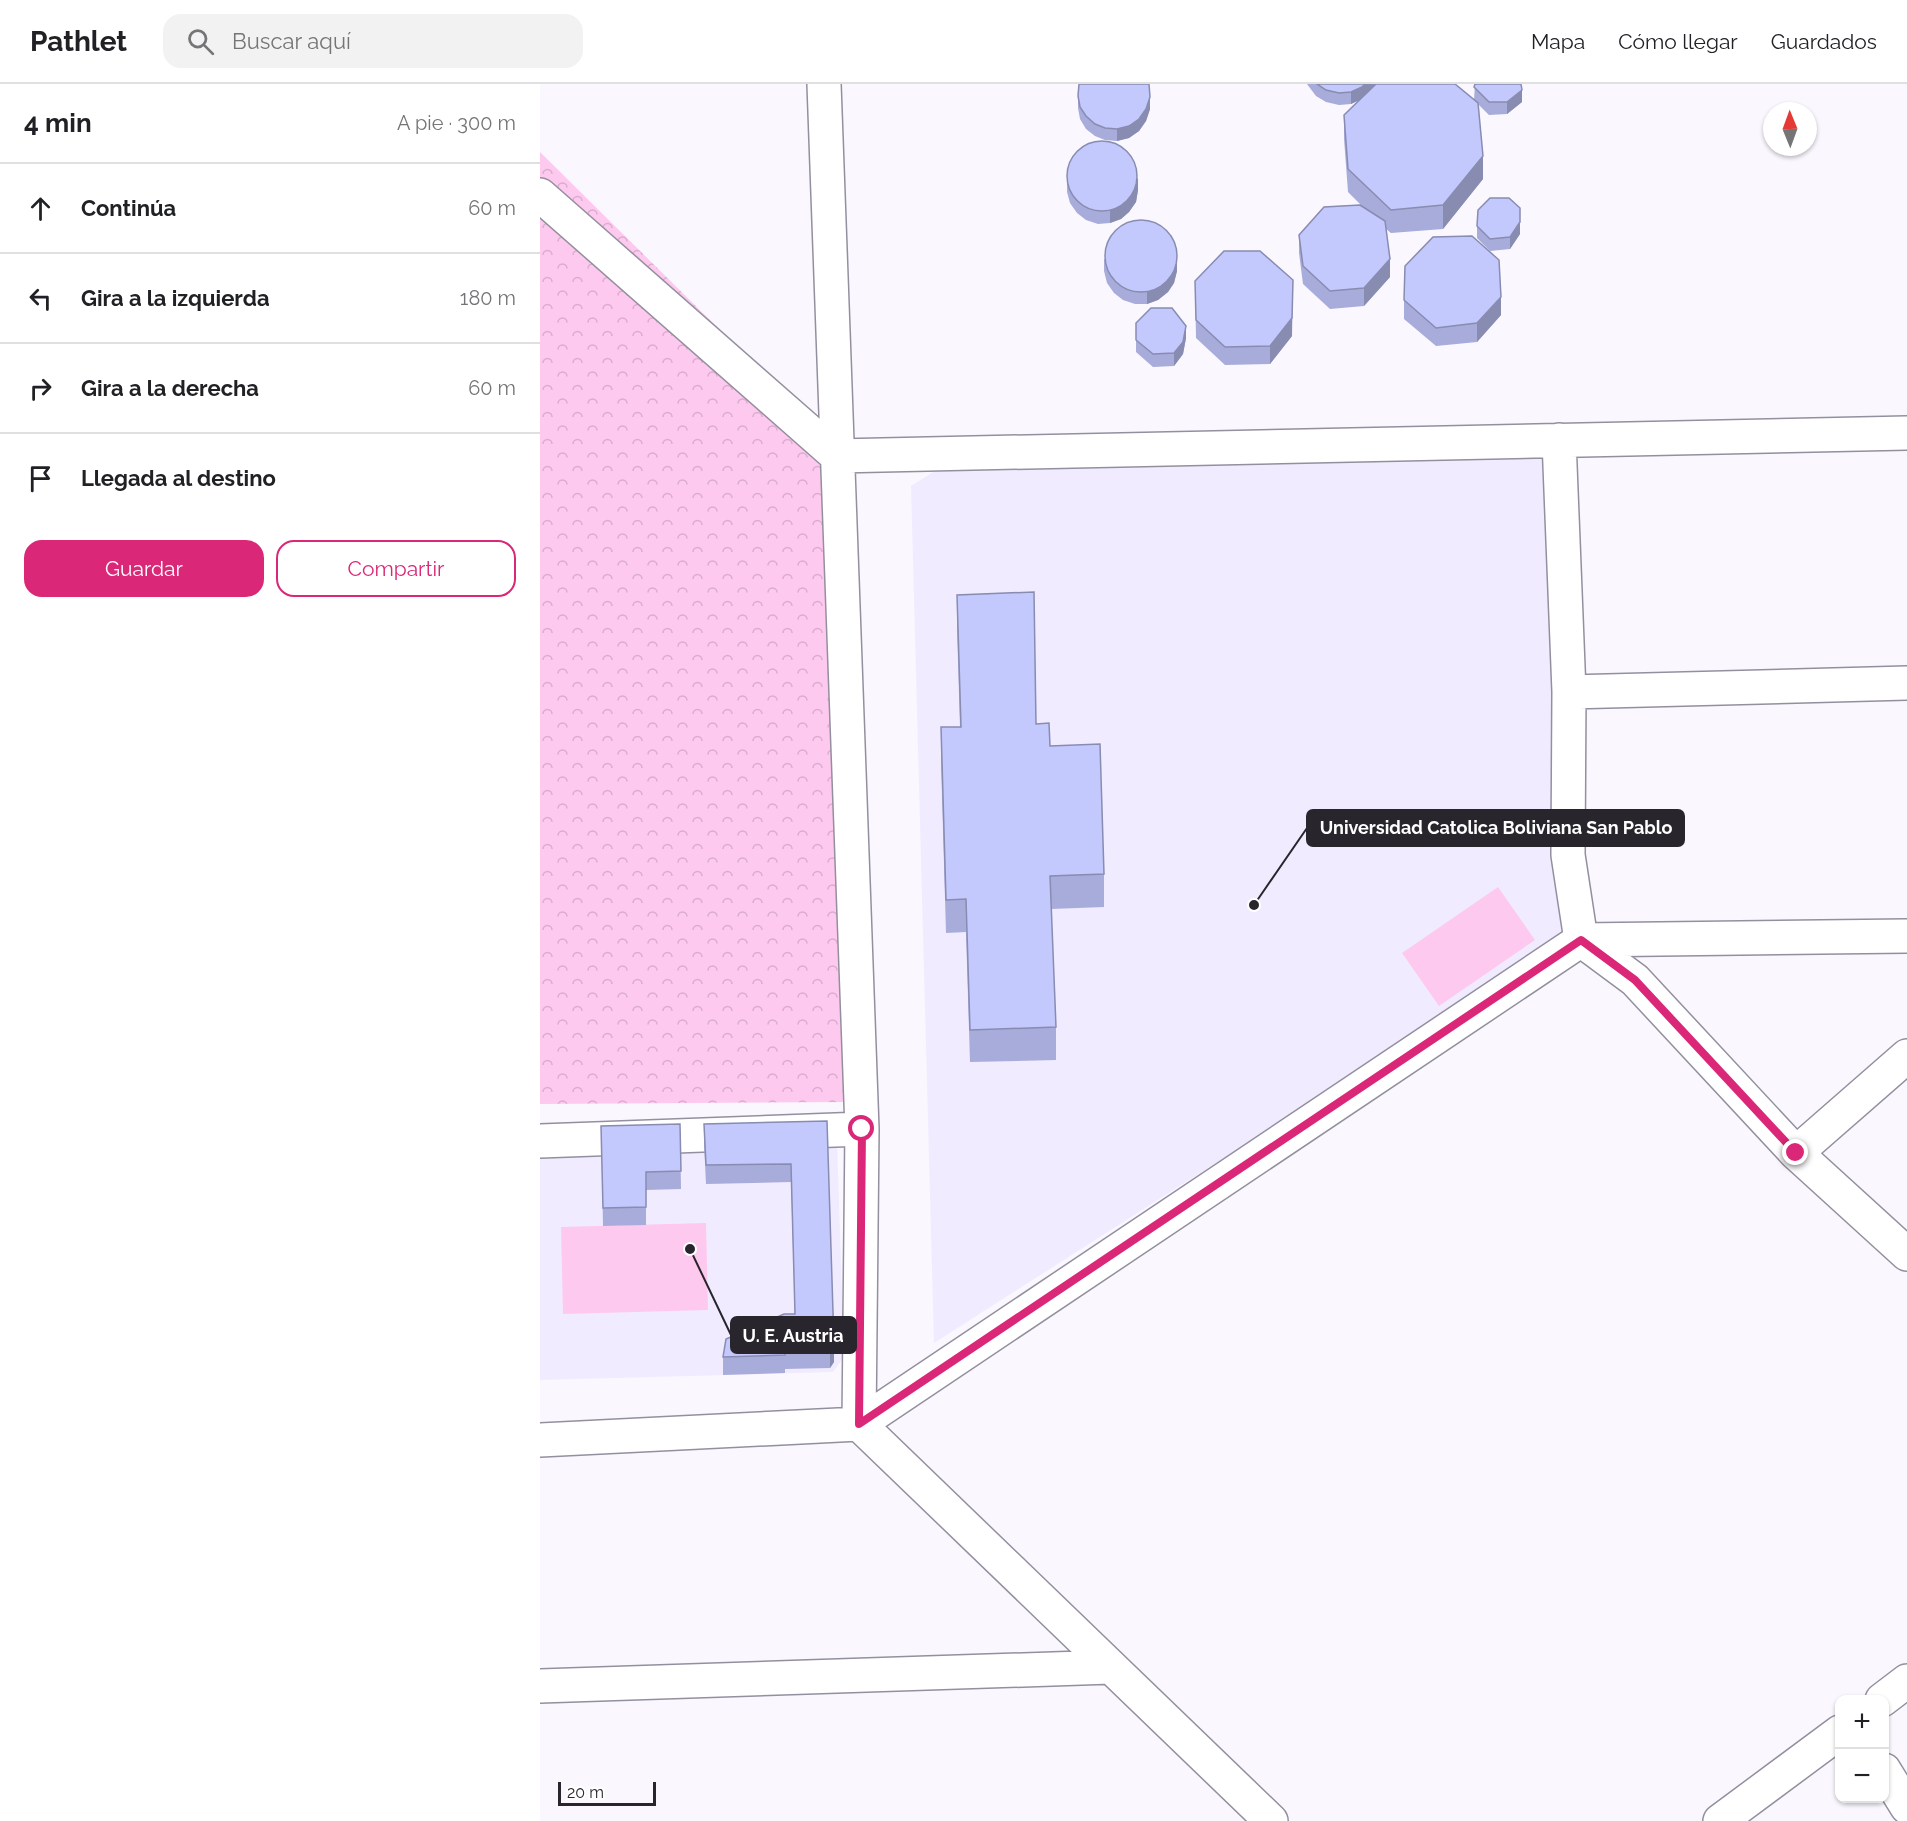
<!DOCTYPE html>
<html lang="es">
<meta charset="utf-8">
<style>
:root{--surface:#fff;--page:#f2f2f2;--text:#202124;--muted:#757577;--line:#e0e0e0;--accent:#db2777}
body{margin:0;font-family:Raleway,sans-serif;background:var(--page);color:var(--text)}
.controls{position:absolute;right:18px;bottom:18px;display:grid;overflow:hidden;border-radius:12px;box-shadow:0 2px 4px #0004}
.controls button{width:54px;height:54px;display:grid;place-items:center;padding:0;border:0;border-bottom:2px solid var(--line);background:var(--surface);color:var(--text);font:30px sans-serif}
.compass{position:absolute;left:1223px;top:18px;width:54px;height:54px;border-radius:50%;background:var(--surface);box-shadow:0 2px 4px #0004;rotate:359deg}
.scale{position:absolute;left:18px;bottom:15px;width:98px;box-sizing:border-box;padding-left:6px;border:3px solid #28262c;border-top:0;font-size:16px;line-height:21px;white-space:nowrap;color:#28262c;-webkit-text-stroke:4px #fff;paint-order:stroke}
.stop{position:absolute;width:18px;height:18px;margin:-14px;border:4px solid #db2777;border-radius:50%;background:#fff}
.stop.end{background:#db2777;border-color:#fff;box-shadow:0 2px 6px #0008}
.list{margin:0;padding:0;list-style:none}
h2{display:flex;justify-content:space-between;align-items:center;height:78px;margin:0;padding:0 24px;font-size:26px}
h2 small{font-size:20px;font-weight:400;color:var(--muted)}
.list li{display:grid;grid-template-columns:39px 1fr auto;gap:18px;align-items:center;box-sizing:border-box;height:90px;padding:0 24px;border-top:2px solid var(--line)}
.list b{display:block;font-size:22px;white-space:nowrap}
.list em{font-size:20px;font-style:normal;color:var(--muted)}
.actions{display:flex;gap:12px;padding:18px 24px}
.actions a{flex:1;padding:14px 0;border:2px solid var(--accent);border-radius:18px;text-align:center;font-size:21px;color:var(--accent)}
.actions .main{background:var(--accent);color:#fff}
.icon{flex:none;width:33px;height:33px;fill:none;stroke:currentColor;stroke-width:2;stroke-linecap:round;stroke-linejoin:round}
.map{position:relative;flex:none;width:1367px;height:1737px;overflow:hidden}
header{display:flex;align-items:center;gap:36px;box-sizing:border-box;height:84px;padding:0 30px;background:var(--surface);border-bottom:2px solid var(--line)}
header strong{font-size:28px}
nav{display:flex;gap:33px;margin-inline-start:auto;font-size:21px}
.search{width:420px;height:54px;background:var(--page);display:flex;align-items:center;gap:15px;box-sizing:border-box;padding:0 21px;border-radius:18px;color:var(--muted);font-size:22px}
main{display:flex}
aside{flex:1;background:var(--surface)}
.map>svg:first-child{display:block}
</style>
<header>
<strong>Pathlet</strong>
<div class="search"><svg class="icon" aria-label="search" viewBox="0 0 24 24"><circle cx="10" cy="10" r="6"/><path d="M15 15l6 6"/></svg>Buscar aquí</div>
<nav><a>Mapa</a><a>Cómo llegar</a><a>Guardados</a></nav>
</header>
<main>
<aside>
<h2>4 min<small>A pie · 300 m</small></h2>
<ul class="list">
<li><svg class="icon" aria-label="ahead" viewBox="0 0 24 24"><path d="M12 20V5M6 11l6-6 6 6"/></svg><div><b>Continúa</b></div><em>60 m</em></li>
<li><svg class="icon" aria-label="left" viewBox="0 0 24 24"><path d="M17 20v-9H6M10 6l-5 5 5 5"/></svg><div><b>Gira a la izquierda</b></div><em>180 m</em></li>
<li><svg class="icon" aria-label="right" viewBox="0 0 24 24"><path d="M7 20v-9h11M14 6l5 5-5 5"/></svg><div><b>Gira a la derecha</b></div><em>60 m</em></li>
<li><svg class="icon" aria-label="arrive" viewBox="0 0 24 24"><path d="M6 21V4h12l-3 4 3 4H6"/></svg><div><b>Llegada al destino</b></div></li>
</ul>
<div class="actions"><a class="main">Guardar</a><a>Compartir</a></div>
</aside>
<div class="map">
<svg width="1367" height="1737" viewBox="0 0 1367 1737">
<defs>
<pattern id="park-crowns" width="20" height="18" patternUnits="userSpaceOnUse" patternTransform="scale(1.5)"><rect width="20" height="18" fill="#fec9ef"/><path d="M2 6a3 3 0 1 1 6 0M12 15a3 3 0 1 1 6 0" fill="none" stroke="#daaccd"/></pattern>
</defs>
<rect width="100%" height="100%" fill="#faf7ff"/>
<!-- built -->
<path fill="#f1ebff" d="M 1020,367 L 1040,846 L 394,1259 L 371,402 L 406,380 Z
M 0,1054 L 297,1056 L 304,1273 L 293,1288 L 0,1296 Z"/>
<!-- park -->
<path fill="url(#park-crowns)" d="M 0,68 L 273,338 L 294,374 L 313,1018 L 0,1020 Z"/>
<!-- pitch -->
<path fill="#fec9ef" d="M 958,803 L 995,856 L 899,922 L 862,869 Z
M 166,1139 L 168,1226 L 23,1230 L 21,1143 Z"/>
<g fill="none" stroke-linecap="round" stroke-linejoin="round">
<!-- minor casing -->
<g stroke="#948f9f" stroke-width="36">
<path id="minor" d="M 284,0 L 322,1045 L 319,1340 L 731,1737
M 0,111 L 297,372 L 1367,349
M 1019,356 L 1029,608 L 1028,771 L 1041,856 L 1095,896 L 1256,1069 L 1367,1170
M 1029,608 L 1367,599
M 0,1057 L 322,1045
M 1256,1069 L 1367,972
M 0,1356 L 319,1340 L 1041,856 L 1367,852
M 0,1602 L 571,1583
M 1342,1616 L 1367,1597
M 1344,1686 L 1367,1723
M 1180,1737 L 1300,1648"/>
</g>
<!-- minor -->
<use href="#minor" stroke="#fff" stroke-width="33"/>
</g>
<!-- wall -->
<path fill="#a8acda" d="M 767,0 L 835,0 L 834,2 L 934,16 L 935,0 L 982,18 L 967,30 L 949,31 L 938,20 L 943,95 L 903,145 L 851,149 L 845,144 L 850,193 L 824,222 L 790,225 L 763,200 L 759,169 L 759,151 L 822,122 L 808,108 L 804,55 L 804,31 L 819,16 L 811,20 L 799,21 L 786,18 L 776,12 Z
M 538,12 L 610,25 L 606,37 L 599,47 L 589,54 L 577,57 L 565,56 L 555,52 L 546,45 L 540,35 L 538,24 Z
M 527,95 L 598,106 L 596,118 L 589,128 L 581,135 L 570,139 L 558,140 L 546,136 L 537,129 L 530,119 L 527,108 Z
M 937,142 L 980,150 L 970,165 L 950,167 L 937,154 Z
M 564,175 L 637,187 L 634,199 L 628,208 L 618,216 L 607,220 L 595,220 L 583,216 L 574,209 L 567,199 L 564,187 Z
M 655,197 L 752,252 L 730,280 L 685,281 L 656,254 Z
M 864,216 L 961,231 L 937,258 L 896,262 L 864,235 Z
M 596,239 L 646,254 L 643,270 L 634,282 L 613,283 L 596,268 Z
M 417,511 L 510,662 L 564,790 L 564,823 L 511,825 L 516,943 L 516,976 L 430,978 L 426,848 L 406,849 L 401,676 L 401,643 L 420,643 L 417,544 Z
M 287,1037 L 294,1278 L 290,1284 L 245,1285 L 245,1289 L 183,1291 L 183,1273 L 255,1230 L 251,1098 L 166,1100 L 164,1059 L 164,1040 Z
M 140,1040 L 141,1105 L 106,1106 L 106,1141 L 63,1142 L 61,1042 Z"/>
<!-- shaded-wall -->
<path fill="#888cb1" d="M 825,0 L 835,0 L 831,7 L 822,15 L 811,20 L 811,8 Z
M 982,6 L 982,18 L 967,30 L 967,18 Z
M 610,13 L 610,25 L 606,37 L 599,47 L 589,54 L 577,57 L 577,45 Z
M 943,72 L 943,95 L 903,145 L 903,121 Z
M 598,94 L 598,106 L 596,118 L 589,128 L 581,135 L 570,139 L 570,126 Z
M 980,138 L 980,150 L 970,165 L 970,153 Z
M 637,174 L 637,187 L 634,199 L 628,208 L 618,216 L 607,220 L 607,207 Z
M 850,175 L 850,193 L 824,222 L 824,204 Z
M 753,196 L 752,252 L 730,280 L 730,262 Z
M 961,213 L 961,231 L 937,258 L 937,239 Z
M 646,242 L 646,254 L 643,270 L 634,282 L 634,269 Z
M 294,1260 L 294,1278 L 290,1284 L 290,1266 Z"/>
<!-- building -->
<path fill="#c3c8fd" stroke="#888cb1" stroke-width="1.5" d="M 539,0 L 609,0 L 610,13 L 606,25 L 599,35 L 589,42 L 577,45 L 565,44 L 555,40 L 546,32 L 540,23 L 538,12 Z
M 777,0 L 825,0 L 822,3 L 811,8 L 799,9 L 786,6 Z
M 836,0 L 915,0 L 938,19 L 943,72 L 903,121 L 851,126 L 808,85 L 804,31 Z
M 935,0 L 981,0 L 982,6 L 967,18 L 949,18 L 934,3 Z
M527 92a35 35 0 1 1 70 0a35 35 0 1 1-70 0Z
M 950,114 L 969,114 L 980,124 L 980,138 L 970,153 L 950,155 L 937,142 L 938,126 Z
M 820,121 L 845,137 L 850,175 L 824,204 L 790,207 L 763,182 L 759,151 L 784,123 Z
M565 172a36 36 0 1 1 72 0a36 36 0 1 1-72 0Z
M 932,152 L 959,176 L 961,213 L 937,239 L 896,244 L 864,216 L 865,182 L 893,153 Z
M 684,167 L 720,167 L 753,196 L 752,234 L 730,262 L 685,263 L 656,236 L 655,197 Z
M 611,224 L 632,224 L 646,242 L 643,258 L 634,269 L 613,270 L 596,256 L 596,239 Z
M 494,508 L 496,640 L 509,639 L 510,662 L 560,660 L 564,790 L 510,792 L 516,943 L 430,946 L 426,815 L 406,816 L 401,643 L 421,643 L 417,511 Z
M 287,1037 L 294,1260 L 290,1266 L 245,1267 L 245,1271 L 183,1273 L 186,1255 L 244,1230 L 255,1230 L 251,1080 L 166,1081 L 164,1040 Z
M 140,1040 L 141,1087 L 106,1088 L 106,1123 L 63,1124 L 61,1042 Z"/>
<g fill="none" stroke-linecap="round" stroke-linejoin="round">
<!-- route -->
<path stroke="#db2777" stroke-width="8" d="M 322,1045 L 319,1340 L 1041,856 L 1095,896 L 1256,1069"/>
</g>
<!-- callouts -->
<path fill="none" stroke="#28262c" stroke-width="2" d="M714 821L767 744M150 1165L191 1251"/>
<g fill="#28262c" stroke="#fff" stroke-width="2">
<circle cx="714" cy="821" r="6"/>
<circle cx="150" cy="1165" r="6"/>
</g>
<g fill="#28262c" stroke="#28262c" stroke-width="2">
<rect x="767" y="726" width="377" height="36" rx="6"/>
<rect x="191" y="1233" width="125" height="36" rx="6"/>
</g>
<g font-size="18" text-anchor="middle" font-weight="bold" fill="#fff">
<text x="956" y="750">Universidad Catolica Boliviana San Pablo</text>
<text x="253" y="1258">U. E. Austria</text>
</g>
</svg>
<div class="controls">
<button>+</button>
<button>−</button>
</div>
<svg class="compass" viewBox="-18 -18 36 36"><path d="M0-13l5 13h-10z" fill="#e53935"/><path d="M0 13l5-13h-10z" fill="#757577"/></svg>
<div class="scale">20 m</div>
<div class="stop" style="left:322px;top:1045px"></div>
<div class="stop end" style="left:1256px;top:1069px"></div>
</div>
</main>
